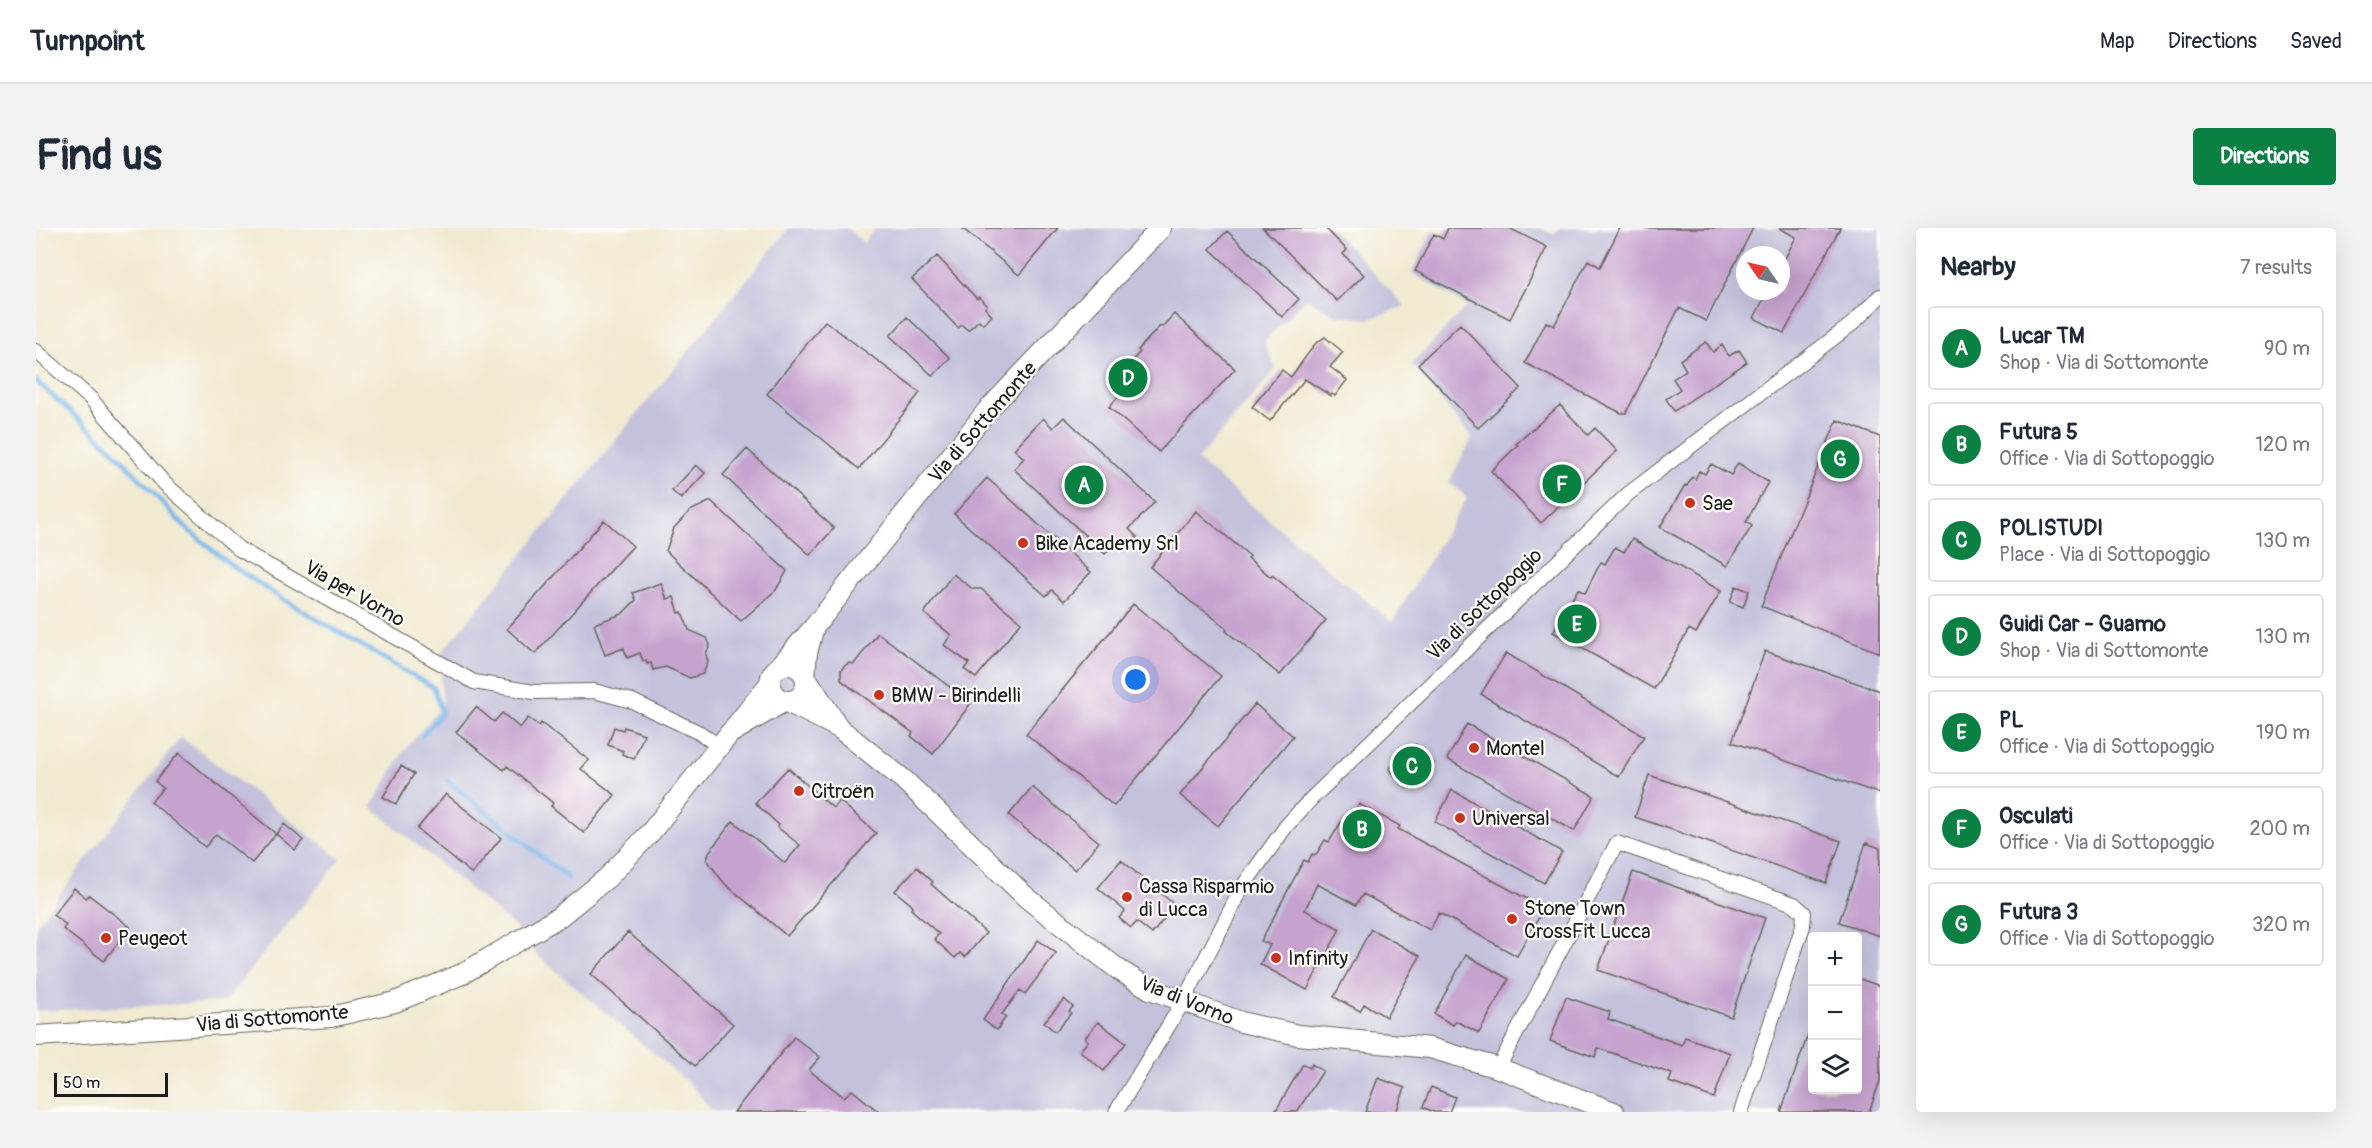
<!DOCTYPE html>
<meta charset="utf-8">
<style>
:root{--surface:#fff;--page:#f2f2f3;--text:#1f2937;--muted:#747a83;--line:#e0e1e3;--accent:#0b8043}
body{margin:0;font-family:Pangolin,sans-serif;background:var(--page);color:var(--text)}
.controls{position:absolute;right:18px;bottom:18px;display:grid;overflow:hidden;border-radius:6px;box-shadow:0 6px 24px #0002}
.controls button{width:54px;height:54px;display:grid;place-items:center;padding:0;border:0;border-bottom:2px solid var(--line);background:var(--surface);color:var(--text);font:30px sans-serif}
.compass{position:absolute;left:1700px;top:18px;width:54px;height:54px;border-radius:50%;background:var(--surface);box-shadow:0 6px 24px #0002;rotate:304deg}
.scale{position:absolute;left:18px;bottom:15px;width:114px;box-sizing:border-box;padding-left:6px;border:3px solid #1c1c1c;border-top:0;font-size:16px;line-height:21px;white-space:nowrap;color:#1c1c1c;-webkit-text-stroke:4px #fdfcf7;paint-order:stroke}
.you{position:absolute;left:1100px;top:452px;width:21px;height:21px;margin:-15px;border:4px solid #fff;border-radius:50%;background:#1a73e8;box-shadow:0 0 0 9px #1a73e833}
.badge{display:grid;place-items:center;width:39px;height:39px;border-radius:50%;background:var(--accent);color:#fff;font-size:20px;font-weight:700}
.pin{position:absolute;translate:-50% -50%;border:3px solid #fff;box-shadow:0 2px 6px #0006}
.list{margin:0;padding:0;list-style:none}
h2{display:flex;justify-content:space-between;align-items:center;height:78px;margin:0;padding:0 24px;font-size:26px}
h2 small{font-size:20px;font-weight:400;color:var(--muted)}
.list li{display:grid;grid-template-columns:39px 1fr auto;gap:18px;align-items:center;box-sizing:border-box;height:84px;margin:0 12px 12px;padding:0 12px;border:2px solid var(--line);border-radius:6px}
.list b{display:block;font-size:22px;white-space:nowrap}
.list p{margin:0;font-size:20px;white-space:nowrap;color:var(--muted)}
.list em{font-size:20px;font-style:normal;color:var(--muted)}
.icon{flex:none;width:33px;height:33px;fill:none;stroke:currentColor;stroke-width:2;stroke-linecap:round;stroke-linejoin:round}
.map{position:relative;flex:none;width:1844px;height:884px;overflow:hidden;border-radius:6px}
header{display:flex;align-items:center;gap:36px;box-sizing:border-box;height:84px;padding:0 30px;background:var(--surface);border-bottom:2px solid var(--line)}
header strong{font-size:28px}
nav{display:flex;gap:33px;margin-inline-start:auto;font-size:21px}
.intro{display:flex;align-items:center;justify-content:space-between;box-sizing:border-box;height:144px;padding:0 36px}
h1{margin:0;font-size:42px}
.button{padding:15px 27px;border-radius:6px;background:var(--accent);color:#fff;font-size:21px;font-weight:700}
main{display:flex;gap:36px;padding:0 36px}
aside{flex:1;background:var(--surface);border-radius:6px;box-shadow:0 6px 24px #0002}
.map>svg:first-child{display:block}
</style>
<header>
<strong>Turnpoint</strong>
<nav><a>Map</a><a>Directions</a><a>Saved</a></nav>
</header>
<div class="intro"><h1>Find us</h1><a class="button">Directions</a></div>
<main>
<div class="map">
<svg width="1844" height="884" viewBox="0 0 1844 884">
<rect width="100%" height="100%" fill="#fdfcf7"/>
<filter id="ink" filterUnits="userSpaceOnUse"><feTurbulence type="fractalNoise" baseFrequency=".0167" numOctaves="2"/><feDisplacementMap in="SourceGraphic" scale="12" xChannelSelector="R" yChannelSelector="G"/><feConvolveMatrix kernelMatrix="1 2 1 2 8 2 1 2 1" color-interpolation-filters="sRGB"/></filter>
<filter id="wash" filterUnits="userSpaceOnUse"><feTurbulence type="fractalNoise" baseFrequency=".008" numOctaves="4" result="noise"/><feDisplacementMap in="SourceGraphic" scale="24" xChannelSelector="R" yChannelSelector="G"/><feGaussianBlur stdDeviation="1.35" result="paint"/><feColorMatrix in="noise" values="0 0 0 0 0 0 0 0 0 0 0 0 0 0 0 0 0 1.4 0 .05"/><feComposite in="paint" operator="in"/></filter>
<g filter="url(#wash)">
<rect width="100%" height="100%" fill="#f1ead1"/>
<!-- industrial -->
<path fill="#c3c1db" fill-rule="evenodd" d="M 753,0 L 811,0 L 827,15 L 840,0 L 1295,0 L 1369,78 L 1333,91 L 1301,87 L 1270,71 L 1228,113 L 1240,141 L 1161,232 L 1356,394 L 1431,270 L 1413,254 L 1436,210 L 1376,136 L 1431,78 L 1376,45 L 1396,2 L 1407,7 L 1411,0 L 1504,0 L 1517,7 L 1524,0 L 1844,0 L 1844,884 L 677,884 L 655,857 L 501,727 L 477,697 L 335,579 L 368,523 L 407,476 L 403,428 ZM 1709,27 L 1745,27 L 1745,63 L 1709,63 ZM 1776,708 L 1822,708 L 1822,862 L 1776,862 Z
M 145,509 L 305,631 L 188,774 L 0,783 L 0,697 Z"/>
<g fill="none" stroke-linecap="round" stroke-linejoin="round">
<!-- stream -->
<path stroke="#75b6ea" stroke-width="4.5" d="M 0,153 L 76,221 L 150,300 L 195,337 L 245,370 L 398,460 L 406,485 L 386,508
M 412,553 L 532,650"/>
</g>
<g id="blocks">
<!-- building -->
<path fill="#c6a2cf" d="M 926,0 L 1022,0 L 983,47 Z
M 1227,0 L 1289,0 L 1311,22 L 1307,26 L 1328,47 L 1301,73 Z
M 1412,0 L 1473,0 L 1511,19 L 1474,91 L 1379,43 L 1398,6 L 1407,11 Z
M 1584,0 L 1717,0 L 1670,93 L 1643,80 L 1590,185 L 1585,185 L 1489,135 L 1510,94 L 1518,98 L 1552,32 L 1564,39 Z
M 1743,0 L 1804,0 L 1748,105 L 1718,90 L 1732,63 L 1745,63 L 1745,38 L 1760,9 Z
M 1191,3 L 1263,71 L 1246,89 L 1174,21 Z
M 901,28 L 941,71 L 943,69 L 951,77 L 949,80 L 956,88 L 947,96 L 943,92 L 932,102 L 926,97 L 922,100 L 876,51 Z
M 1138,86 L 1199,141 L 1123,224 L 1073,179 L 1102,147 L 1091,138 L 1104,124 L 1102,122 L 1124,98 L 1126,99 Z
M 871,89 L 914,130 L 897,148 L 854,108 Z
M 789,93 L 884,165 L 823,241 L 731,166 Z
M 1424,96 L 1485,160 L 1442,200 L 1382,136 Z
M 1289,109 L 1307,124 L 1294,139 L 1311,152 L 1299,168 L 1296,166 L 1295,168 L 1269,151 L 1234,193 L 1216,179 L 1246,142 L 1255,149 L 1279,116 Z
M 1670,114 L 1677,124 L 1686,117 L 1693,128 L 1703,122 L 1711,134 L 1638,183 L 1630,171 L 1644,161 L 1637,151 L 1650,142 L 1644,132 Z
M 1524,177 L 1552,207 L 1559,200 L 1581,223 L 1505,295 L 1455,243 L 1482,217 L 1480,216 Z
M 1028,189 L 1119,274 L 1093,301 L 1101,309 L 1088,323 L 1079,315 L 1069,326 L 978,241 L 988,230 L 978,221 L 1007,190 L 1017,200 Z
M 1801,192 L 1844,209 L 1844,425 L 1725,378 Z
M 711,221 L 798,300 L 774,327 L 687,247 Z
M 1702,235 L 1732,254 L 1710,294 L 1716,298 L 1691,338 L 1624,299 L 1649,257 L 1651,258 L 1656,249 L 1659,251 L 1663,243 L 1669,246 L 1675,236 L 1695,247 Z
M 660,237 L 669,245 L 645,271 L 636,263 Z
M 951,250 L 1055,344 L 1028,373 L 1016,362 L 1010,368 L 918,286 Z
M 675,273 L 751,343 L 740,362 L 705,393 L 630,323 L 638,300 L 654,283 Z
M 1160,283 L 1214,328 L 1212,330 L 1235,349 L 1236,347 L 1290,392 L 1244,447 L 1190,403 L 1191,401 L 1173,386 L 1155,374 L 1114,339 Z
M 568,292 L 597,318 L 499,426 L 471,401 Z
M 1596,311 L 1685,363 L 1660,405 L 1653,401 L 1618,461 L 1517,404 L 1542,361 L 1549,365 L 1565,334 L 1569,336 L 1579,319 L 1588,324 Z
M 917,346 L 937,361 L 945,361 L 985,394 L 940,450 L 928,441 L 933,435 L 908,417 L 915,407 L 888,385 Z
M 625,355 L 631,371 L 638,369 L 643,385 L 646,384 L 653,402 L 671,410 L 674,417 L 670,426 L 672,434 L 667,446 L 654,450 L 630,439 L 617,442 L 615,435 L 611,436 L 610,432 L 607,433 L 604,425 L 591,430 L 588,420 L 569,427 L 558,396 L 586,386 L 600,372 L 597,365 Z
M 1700,358 L 1713,363 L 1707,379 L 1694,374 Z
M 1097,376 L 1185,448 L 1078,578 L 990,506 Z
M 842,405 L 935,475 L 897,526 L 875,508 L 877,505 L 805,452 L 805,442 L 808,438 L 813,435 L 818,436 Z
M 1729,423 L 1844,463 L 1844,566 L 1696,514 Z
M 1470,425 L 1608,508 L 1583,549 L 1445,466 Z
M 1219,476 L 1257,508 L 1182,598 L 1144,567 Z
M 440,479 L 458,494 L 466,485 L 484,500 L 492,490 L 503,498 L 505,495 L 553,532 L 545,541 L 579,567 L 548,605 L 515,578 L 517,575 L 471,538 L 468,542 L 420,504 Z
M 1431,496 L 1558,568 L 1538,603 L 1411,531 Z
M 578,499 L 587,502 L 588,499 L 608,506 L 598,531 L 586,526 L 587,523 L 572,517 Z
M 1380,516 L 1398,535 L 1371,560 L 1353,541 Z
M 143,525 L 240,606 L 216,635 L 180,606 L 169,619 L 115,574 L 127,560 L 119,553 Z
M 365,538 L 378,546 L 360,576 L 347,569 Z
M 752,540 L 797,580 L 804,573 L 840,605 L 751,708 L 688,655 L 671,632 L 673,624 L 697,593 L 749,635 L 764,617 L 741,599 L 743,597 L 719,575 Z
M 1613,547 L 1805,613 L 1790,655 L 1599,589 Z
M 996,559 L 1063,614 L 1039,642 L 973,587 Z
M 1416,562 L 1526,624 L 1508,655 L 1399,594 Z
M 410,566 L 465,610 L 436,646 L 381,601 Z
M 1323,576 L 1364,598 L 1362,601 L 1508,680 L 1481,728 L 1403,685 L 1394,702 L 1327,666 L 1320,677 L 1281,656 L 1269,682 L 1304,701 L 1271,762 L 1224,736 L 1234,717 L 1225,713 L 1268,632 L 1272,634 L 1276,626 L 1278,627 L 1281,625 L 1289,612 L 1293,614 L 1307,591 L 1314,594 Z
M 248,596 L 267,612 L 259,622 L 240,606 Z
M 1830,615 L 1844,620 L 1844,708 L 1803,694 Z
M 1085,632 L 1139,677 L 1116,706 L 1101,694 L 1095,700 L 1083,690 L 1089,683 L 1062,660 Z
M 881,639 L 897,654 L 895,656 L 950,705 L 929,729 L 924,725 L 919,730 L 898,711 L 903,706 L 875,681 L 877,678 L 859,663 Z
M 1597,644 L 1729,690 L 1695,789 L 1562,742 Z
M 38,660 L 50,670 L 53,667 L 94,699 L 68,733 L 27,701 L 30,697 L 17,687 Z
M 1335,701 L 1384,728 L 1350,789 L 1328,776 L 1324,783 L 1298,769 Z
M 592,704 L 697,796 L 659,838 L 555,746 Z
M 1002,712 L 1020,725 L 989,766 L 984,762 L 966,786 L 970,789 L 961,802 L 947,792 Z
M 1430,727 L 1473,751 L 1443,805 L 1420,793 L 1417,797 L 1398,786 Z
M 1821,750 L 1844,758 L 1844,853 L 1833,884 L 1745,884 L 1775,798 L 1776,798 L 1776,861 L 1821,861 Z
M 1530,769 L 1574,784 L 1572,791 L 1646,817 L 1649,809 L 1694,825 L 1678,870 L 1633,854 L 1636,846 L 1562,820 L 1559,829 L 1514,813 Z
M 1028,771 L 1037,779 L 1033,783 L 1035,785 L 1019,804 L 1008,794 Z
M 1062,794 L 1090,815 L 1068,843 L 1044,823 L 1052,813 L 1049,810 Z
M 758,809 L 784,829 L 773,842 L 808,869 L 816,862 L 843,884 L 698,884 Z
M 1267,836 L 1274,840 L 1276,836 L 1287,843 L 1261,884 L 1239,884 Z
M 1342,850 L 1369,860 L 1360,884 L 1329,884 Z
M 1395,859 L 1419,869 L 1413,884 L 1398,884 L 1387,879 Z"/>
</g>
</g>
<g filter="url(#ink)">
<use href="#blocks" fill-opacity="0" stroke="#67645b" stroke-width="1.5"/>
<g fill="none" stroke-linecap="round" stroke-linejoin="round">
<!-- street casing -->
<g stroke="#67645b" stroke-width="16">
<path id="street" d="M 0,123 L 54,170 L 129,256 L 203,321 L 438,454 L 498,464 L 558,463 L 596,473 L 664,505 L 683,518
M 1462,840 L 1581,615 L 1758,676 L 1768,685 L 1767,698 L 1705,884
M 1080,884 L 1147,774 L 1207,658 L 1251,597 L 1276,570 L 1592,266 L 1816,96 L 1844,68"/>
</g>
<!-- secondary casing -->
<g stroke="#67645b" stroke-width="22">
<path id="secondary" d="M 777,402 L 771,425 L 769,448 L 803,500
M734 455a18 18 0 1 1 36 0a18 18 0 1 1-36 0Z
M 743,439 L 778,399 L 950,184 L 1125,0
M 693,506 L 749,473 L 803,500 L 868,552 L 991,670 L 1083,742 L 1114,761 L 1205,794 L 1262,807 L 1394,820 L 1462,840 L 1578,884
M 0,808 L 295,789 L 359,774 L 426,746 L 523,689 L 571,650 L 614,605 L 734,455"/>
</g>
<!-- street -->
<use href="#street" stroke="#fff" stroke-width="14"/>
<!-- secondary -->
<use href="#secondary" stroke="#fff" stroke-width="20"/>
</g>
</g>
<!-- markers -->
<g fill="#c8321e" stroke="#fdfcf7" stroke-width="2">
<circle cx="1654" cy="275" r="6"/>
<circle cx="987" cy="315" r="6"/>
<circle cx="843" cy="467" r="6"/>
<circle cx="1438" cy="520" r="6"/>
<circle cx="763" cy="563" r="6"/>
<circle cx="1424" cy="590" r="6"/>
<circle cx="1091" cy="669" r="6"/>
<circle cx="1476" cy="691" r="6"/>
<circle cx="70" cy="710" r="6"/>
<circle cx="1240" cy="730" r="6"/>
</g>
<g text-anchor="middle" stroke-width="4.5" stroke-linejoin="round" paint-order="stroke">
<!-- street labels -->
<g font-size="20" fill="#1c1c1c" stroke="#fdfcf7">
<text transform="translate(946 194) rotate(-49)" y="7">Via di Sottomonte</text>
<text transform="translate(319 365) rotate(30)" y="7">Via per Vorno</text>
<text transform="translate(1448 376) rotate(-44)" y="7">Via di Sottopoggio</text>
<text transform="translate(1151 772) rotate(22)" y="7">Via di Vorno</text>
<text transform="translate(236 790) rotate(-5)" y="7">Via di Sottomonte</text>
</g>
<!-- poi labels -->
<g font-size="20" fill="#1c1c1c" stroke="#fdfcf7" text-anchor="start">
<text x="1666" y="282">Sae</text>
<text x="999" y="322">Bike Academy Srl</text>
<text x="855" y="474">BMW - Birindelli</text>
<text x="1450" y="527">Montel</text>
<text x="775" y="570">Citroën</text>
<text x="1436" y="597">Universal</text>
<text x="1103" y="665">Cassa Risparmio<tspan x="1103" dy="23">di Lucca</tspan></text>
<text x="1488" y="687">Stone Town<tspan x="1488" dy="23">CrossFit Lucca</tspan></text>
<text x="82" y="717">Peugeot</text>
<text x="1252" y="737">Infinity</text>
</g>
</g>
</svg>
<div class="controls">
<button>+</button>
<button>−</button>
<button><svg class="icon" aria-label="layers" viewBox="0 0 24 24"><path d="M12 4l9 5-9 5-9-5zM3 14l9 5 9-5"/></svg></button>
</div>
<svg class="compass" viewBox="-18 -18 36 36"><path d="M0-13l5 13h-10z" fill="#e53935"/><path d="M0 13l5-13h-10z" fill="#747a83"/></svg>
<div class="scale">50 m</div>
<div class="you"></div>
<div class="pin badge" style="left:1048px;top:257px">A</div>
<div class="pin badge" style="left:1326px;top:601px">B</div>
<div class="pin badge" style="left:1376px;top:538px">C</div>
<div class="pin badge" style="left:1092px;top:150px">D</div>
<div class="pin badge" style="left:1541px;top:396px">E</div>
<div class="pin badge" style="left:1526px;top:256px">F</div>
<div class="pin badge" style="left:1804px;top:231px">G</div>
</div>
<aside>
<h2>Nearby<small>7 results</small></h2>
<ul class="list">
<li><span class="badge">A</span><div><b>Lucar TM</b><p>Shop · Via di Sottomonte</p></div><em>90 m</em></li>
<li><span class="badge">B</span><div><b>Futura 5</b><p>Office · Via di Sottopoggio</p></div><em>120 m</em></li>
<li><span class="badge">C</span><div><b>POLISTUDI</b><p>Place · Via di Sottopoggio</p></div><em>130 m</em></li>
<li><span class="badge">D</span><div><b>Guidi Car - Guamo</b><p>Shop · Via di Sottomonte</p></div><em>130 m</em></li>
<li><span class="badge">E</span><div><b>PL</b><p>Office · Via di Sottopoggio</p></div><em>190 m</em></li>
<li><span class="badge">F</span><div><b>Osculati</b><p>Office · Via di Sottopoggio</p></div><em>200 m</em></li>
<li><span class="badge">G</span><div><b>Futura 3</b><p>Office · Via di Sottopoggio</p></div><em>320 m</em></li>
</ul>
</aside>
</main>
